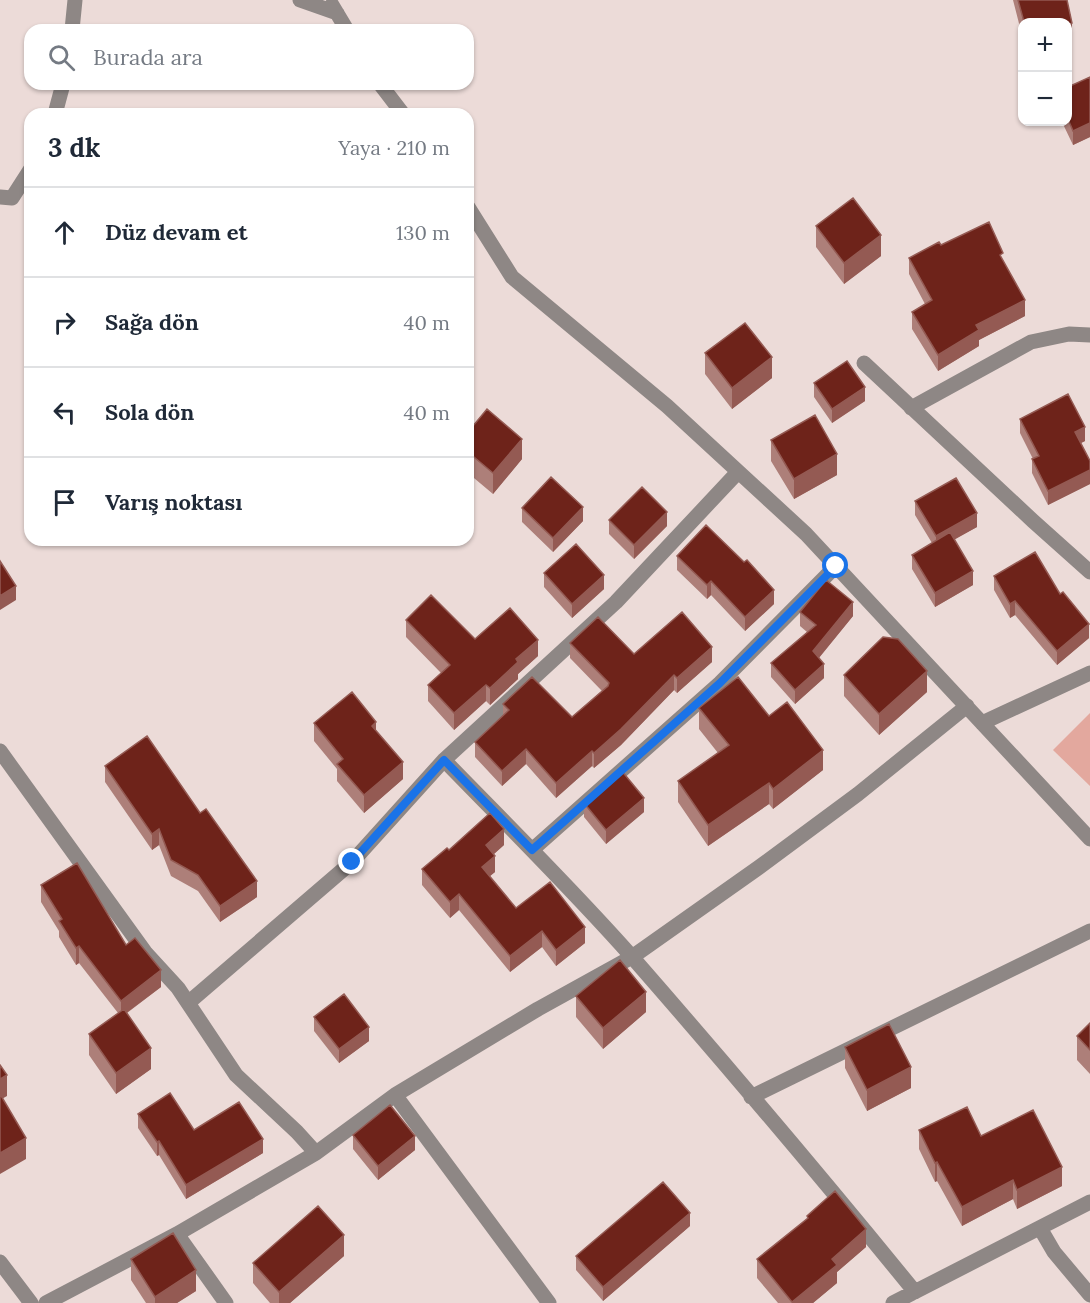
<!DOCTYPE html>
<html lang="tr">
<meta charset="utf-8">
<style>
:root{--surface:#fff;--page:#f6f6f7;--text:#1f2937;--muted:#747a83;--line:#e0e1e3}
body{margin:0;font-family:Lora,serif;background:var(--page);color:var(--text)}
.controls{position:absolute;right:18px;top:18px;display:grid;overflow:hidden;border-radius:12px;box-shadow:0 2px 4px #0004}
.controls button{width:54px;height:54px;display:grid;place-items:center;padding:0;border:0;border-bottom:2px solid var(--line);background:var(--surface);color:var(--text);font:30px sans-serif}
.stop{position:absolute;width:18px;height:18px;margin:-14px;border:4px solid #1a73e8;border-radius:50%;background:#fff}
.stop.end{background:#1a73e8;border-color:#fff;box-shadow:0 2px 6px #0008}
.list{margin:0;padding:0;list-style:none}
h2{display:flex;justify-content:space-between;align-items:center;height:78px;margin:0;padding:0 24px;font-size:26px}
h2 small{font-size:20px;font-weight:400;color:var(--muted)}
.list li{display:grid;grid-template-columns:39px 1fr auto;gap:18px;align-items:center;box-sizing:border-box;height:90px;padding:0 24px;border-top:2px solid var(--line)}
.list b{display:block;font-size:22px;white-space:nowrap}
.list em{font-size:20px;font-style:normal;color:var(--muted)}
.icon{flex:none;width:33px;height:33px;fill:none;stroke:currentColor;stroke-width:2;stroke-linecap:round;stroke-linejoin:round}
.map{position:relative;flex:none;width:1090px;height:1303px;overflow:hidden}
.search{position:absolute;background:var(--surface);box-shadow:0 2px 4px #0004;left:24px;top:24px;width:450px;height:66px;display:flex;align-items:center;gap:15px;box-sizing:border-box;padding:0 21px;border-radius:18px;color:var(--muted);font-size:22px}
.panel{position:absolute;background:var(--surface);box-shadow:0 2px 4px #0004;left:24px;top:108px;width:450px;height:438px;border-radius:18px}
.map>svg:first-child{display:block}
</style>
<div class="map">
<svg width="1090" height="1303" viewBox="0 0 1090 1303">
<rect width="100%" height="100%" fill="#ecdbd8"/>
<!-- pitch -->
<path fill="#e3a89e" d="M 1090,713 L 1090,786 L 1053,750 Z"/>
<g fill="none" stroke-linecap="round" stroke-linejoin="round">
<!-- minor -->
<path stroke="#8e8785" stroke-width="15" d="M 300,0 L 337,13
M 332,5 L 347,30
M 72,30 L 75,0
M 380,84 L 403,114
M 55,114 L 63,84
M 0,197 L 12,198 L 30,170
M 468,207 L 512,277 L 667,406 L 806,534 L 1090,839
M 864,363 L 1033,521 L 1090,572
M 911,408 L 1031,342 L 1069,334 L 1090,335
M 982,723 L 1090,673
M 0,751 L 145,952 L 178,988 L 236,1075 L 297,1132 L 316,1153
M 444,760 C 508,826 573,890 633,958 C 729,1068 823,1179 915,1292
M 532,850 L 720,683 L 836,566
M 188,1003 L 352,862 L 444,760 L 616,602 L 738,472
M 395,1095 L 549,1303
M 751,1097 L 1090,931
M 1040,1228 L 1054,1252 L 1090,1295
M 177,1234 L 226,1303
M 0,1262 L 31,1303
M 46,1303 L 177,1234 L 316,1153 L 395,1095 L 538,1009 L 632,957 L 758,868 L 858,794 L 967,706
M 893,1303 L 1090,1202"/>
</g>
<!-- wall -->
<path fill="#ad7f79" d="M 1013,0 L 1067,0 L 1072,44 L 1068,22 L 1023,22 L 1023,39 Z
M 1090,77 L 1090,137 L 1073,145 L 1062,122 L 1068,122 L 1068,87 Z
M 816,226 L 881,256 L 844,284 L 816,247 Z
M 941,245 L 1003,260 L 1025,316 L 979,340 L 979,346 L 938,371 L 912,329 L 912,312 L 925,304 L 909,274 L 909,258 Z
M 705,353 L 772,378 L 732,409 L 705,374 Z
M 814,383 L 865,401 L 832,423 L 814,397 Z
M 1020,419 L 1085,441 L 1081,443 L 1090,461 L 1090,484 L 1048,505 L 1032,473 L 1032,459 L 1033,459 L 1020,433 Z
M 468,432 L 522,459 L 493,494 L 468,473 Z
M 771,440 L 837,475 L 794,499 L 771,461 Z
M 915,501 L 977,527 L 954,539 L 973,585 L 935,607 L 912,569 L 912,555 L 932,543 L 915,515 Z
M 522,508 L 583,521 L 553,552 L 522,522 Z
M 609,520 L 667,526 L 634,559 L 609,534 Z
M 677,556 L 774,604 L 745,631 L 711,595 L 707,599 L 677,570 Z
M 544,573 L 604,589 L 572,618 L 544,587 Z
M 994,576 L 1060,594 L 1089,638 L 1057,665 L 1015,615 L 1010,618 L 994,590 Z
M 800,612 L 853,616 L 819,658 L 824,678 L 795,704 L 771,677 L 771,663 L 807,632 L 800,626 Z
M 406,620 L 475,639 L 538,656 L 518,674 L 518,679 L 490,705 L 486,701 L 454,730 L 428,701 L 428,685 L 441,673 L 406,637 Z
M 570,643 L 634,654 L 712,662 L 677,693 L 674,690 L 621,745 L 594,768 L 592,766 L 556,798 L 526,764 L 502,786 L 475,757 L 475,742 L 503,715 L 503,704 L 572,717 L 602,691 L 570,658 Z
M 844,675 L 927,692 L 879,735 L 844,696 Z
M 699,708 L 769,716 L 823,770 L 773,809 L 769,804 L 708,846 L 678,802 L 678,781 L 718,753 L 699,729 Z
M 314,723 L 376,731 L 403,779 L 364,813 L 337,781 L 337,769 L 314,741 Z
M 105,766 L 257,897 L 220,922 L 198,891 L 171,876 L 159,845 L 152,850 L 105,782 Z
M 584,803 L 644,812 L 606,844 L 584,817 Z
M 504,845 L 494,854 L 495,872 L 489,876 L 516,908 L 585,943 L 556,966 L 542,947 L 510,972 L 459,910 L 450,918 L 422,885 L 422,869 L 449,850 Z
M 41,885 L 126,945 L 161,987 L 127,1013 L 151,1069 L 116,1094 L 89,1055 L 89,1034 L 118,1013 L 79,963 L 76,965 L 59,937 L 59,931 L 41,902 Z
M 576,996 L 646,1012 L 603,1049 L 576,1017 Z
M 314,1017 L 369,1041 L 339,1063 L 314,1031 Z
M 1090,1023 L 1090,1074 L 1077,1060 L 1077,1036 Z
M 845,1047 L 911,1088 L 867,1111 L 845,1068 Z
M 138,1114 L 194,1130 L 263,1153 L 186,1199 L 159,1155 L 157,1156 L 138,1128 Z
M 919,1130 L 981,1136 L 1062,1186 L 1017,1209 L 1013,1199 L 962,1226 L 937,1181 L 935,1182 L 919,1149 Z
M 353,1135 L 415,1150 L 378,1180 L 353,1149 Z
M 807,1216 L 866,1247 L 837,1272 L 837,1283 L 813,1303 L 778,1303 L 757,1278 L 757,1259 L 807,1219 Z
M 690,1226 L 603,1301 L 576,1270 L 576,1256 Z
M 344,1256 L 290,1303 L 270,1303 L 253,1283 L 253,1263 Z
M 131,1259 L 196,1291 L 177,1303 L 146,1303 L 131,1280 Z"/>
<!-- shaded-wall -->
<path fill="#945a53" d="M 1072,23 L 1072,44 L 1068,45 L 1068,25 Z
M 1090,123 L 1090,137 L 1073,145 L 1073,131 Z
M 881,235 L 881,256 L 844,284 L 844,263 Z
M 1025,300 L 1025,316 L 979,340 L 979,346 L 938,371 L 938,355 L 976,325 Z
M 772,357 L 772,378 L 732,409 L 732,388 Z
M 865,387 L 865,401 L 832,423 L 832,409 Z
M 1085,427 L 1085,441 L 1075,446 L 1075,432 Z
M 522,439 L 522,459 L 493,494 L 493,473 Z
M 837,454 L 837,475 L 794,499 L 794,479 Z
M 1090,470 L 1090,484 L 1048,505 L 1048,491 Z
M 583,507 L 583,521 L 553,552 L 553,538 Z
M 667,512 L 667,526 L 634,559 L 634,545 Z
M 977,513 L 977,527 L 936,550 L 936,536 Z
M 973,571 L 973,585 L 935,607 L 935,593 Z
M 604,575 L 604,589 L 572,618 L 572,604 Z
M 711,581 L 711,595 L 707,599 L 707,585 Z
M 16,586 L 16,600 L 0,610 L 0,596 Z
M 774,590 L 774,604 L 745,631 L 745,617 Z
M 1015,601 L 1015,615 L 1010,618 L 1010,604 Z
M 853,602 L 853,616 L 813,665 L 813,651 Z
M 1089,624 L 1089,638 L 1057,665 L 1057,651 Z
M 538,640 L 538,656 L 518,674 L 518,679 L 490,705 L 490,688 L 516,659 Z
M 712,647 L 712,662 L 677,693 L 677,678 Z
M 824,664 L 824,678 L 795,704 L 795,690 Z
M 927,671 L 927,692 L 879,735 L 879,714 Z
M 674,675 L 674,690 L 621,745 L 594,768 L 594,753 Z
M 486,685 L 486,701 L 454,730 L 454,713 Z
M 376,722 L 376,740 L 372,726 Z
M 526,749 L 526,764 L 502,786 L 502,771 Z
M 823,750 L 823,770 L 773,809 L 773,789 Z
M 592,751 L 592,766 L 556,798 L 556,783 Z
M 403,762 L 403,779 L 364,813 L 364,795 Z
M 769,783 L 769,804 L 708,846 L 708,825 Z
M 644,798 L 644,812 L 606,844 L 606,830 Z
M 159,829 L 159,845 L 152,850 L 152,834 Z
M 504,829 L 504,845 L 486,861 L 486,845 Z
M 495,856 L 495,872 L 482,883 L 482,867 Z
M 257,881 L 257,897 L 220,922 L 220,906 Z
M 459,894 L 459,910 L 450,918 L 450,902 Z
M 585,927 L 585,943 L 556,966 L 556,950 Z
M 542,931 L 542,947 L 510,972 L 510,956 Z
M 79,946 L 79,963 L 76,965 L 76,948 Z
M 161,970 L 161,987 L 121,1017 L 121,1001 Z
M 646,992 L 646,1012 L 603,1049 L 603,1028 Z
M 369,1027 L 369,1041 L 339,1063 L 339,1049 Z
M 151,1048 L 151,1069 L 116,1094 L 116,1073 Z
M 911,1067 L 911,1088 L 867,1111 L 867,1090 Z
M 7,1075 L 7,1096 L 0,1100 L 0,1079 Z
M 415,1136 L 415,1150 L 378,1180 L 378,1166 Z
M 26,1138 L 26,1159 L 0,1174 L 0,1153 Z
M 263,1139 L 263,1153 L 186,1199 L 186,1185 Z
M 159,1141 L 159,1155 L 157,1156 L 157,1142 Z
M 937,1162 L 937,1181 L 935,1182 L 935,1163 Z
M 1062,1167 L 1062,1186 L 1017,1209 L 1017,1190 Z
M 1013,1180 L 1013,1199 L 962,1226 L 962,1207 Z
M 690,1213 L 690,1226 L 603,1301 L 603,1287 Z
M 866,1229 L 866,1247 L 837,1272 L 837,1283 L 813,1303 L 792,1303 L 792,1302 L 832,1259 Z
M 344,1235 L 344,1256 L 290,1303 L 279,1303 L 279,1292 Z
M 196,1270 L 196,1291 L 177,1303 L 155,1303 L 155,1297 Z"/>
<!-- building -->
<path fill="#6e231a" stroke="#945a53" stroke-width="1.5" d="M 1018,0 L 1067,0 L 1072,23 L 1068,25 L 1068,22 L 1024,22 Z
M 1090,77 L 1090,123 L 1073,131 L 1068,119 L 1068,87 Z
M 853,198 L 881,235 L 844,263 L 816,226 Z
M 989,222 L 1003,253 L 1000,255 L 1025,300 L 976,325 L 979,330 L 938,355 L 912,312 L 932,300 L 909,258 L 939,242 L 941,245 Z
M 745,323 L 772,357 L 732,388 L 705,353 Z
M 847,361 L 865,387 L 832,409 L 814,383 Z
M 1068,394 L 1085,427 L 1075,432 L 1090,461 L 1090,470 L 1048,491 L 1032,459 L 1039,456 L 1020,419 Z
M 487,409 L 522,439 L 493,473 L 468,452 L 468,432 Z
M 815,415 L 837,454 L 794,479 L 771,440 Z
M 551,477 L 583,507 L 553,538 L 522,508 Z
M 956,478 L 977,513 L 936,536 L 915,501 Z
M 642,487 L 667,512 L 634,545 L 609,520 Z
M 706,525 L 744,562 L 747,560 L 774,590 L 745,617 L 711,581 L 707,585 L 677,556 Z
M 950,532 L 973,571 L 935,593 L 912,555 Z
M 576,544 L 604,575 L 572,604 L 544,573 Z
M 1035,552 L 1060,594 L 1063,592 L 1089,624 L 1057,651 L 1015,601 L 1010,604 L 994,576 Z
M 0,561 L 16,586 L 0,596 Z
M 826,580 L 853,602 L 813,651 L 824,664 L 795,690 L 771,663 L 816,625 L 800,612 Z
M 431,595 L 475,639 L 510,608 L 538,640 L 516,659 L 518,662 L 490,688 L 486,685 L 454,713 L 428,685 L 450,665 L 406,620 Z
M 682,612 L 712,647 L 677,678 L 674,675 L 621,729 L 594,753 L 592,751 L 556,783 L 526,749 L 502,771 L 475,742 L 509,710 L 503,704 L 532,677 L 572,717 L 608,686 L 609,683 L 570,643 L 598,617 L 634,654 Z
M 883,637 L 898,639 L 927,671 L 879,714 L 844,675 Z
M 738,677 L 769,716 L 787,702 L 823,750 L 773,789 L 769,783 L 708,825 L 678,781 L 729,745 L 699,708 Z
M 352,692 L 376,722 L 372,726 L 403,762 L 364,795 L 337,764 L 343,759 L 314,723 Z
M 147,736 L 200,813 L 206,809 L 257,881 L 220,906 L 198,875 L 171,860 L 159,829 L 152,834 L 105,766 Z
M 621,770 L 644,798 L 606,830 L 584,803 Z
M 490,813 L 504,829 L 486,845 L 495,856 L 482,867 L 516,908 L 550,882 L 585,927 L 556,950 L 542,931 L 510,956 L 459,894 L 450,902 L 422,869 L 447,848 L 449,850 Z
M 77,863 L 126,945 L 135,938 L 161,970 L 121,1001 L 79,946 L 76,948 L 59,921 L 62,919 L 41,885 Z
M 620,960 L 646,992 L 603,1028 L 576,996 Z
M 344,994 L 369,1027 L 339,1049 L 314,1017 Z
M 124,1009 L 151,1048 L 116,1073 L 89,1034 Z
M 1090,1023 L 1090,1050 L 1077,1036 Z
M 889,1024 L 911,1067 L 867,1090 L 845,1047 Z
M 0,1065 L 7,1075 L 0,1079 Z
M 170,1093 L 194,1130 L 239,1102 L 263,1139 L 186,1185 L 159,1141 L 157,1142 L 138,1114 Z
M 0,1094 L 26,1138 L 0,1153 Z
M 390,1105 L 415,1136 L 378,1166 L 353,1135 Z
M 967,1107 L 981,1136 L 1033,1110 L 1062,1167 L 1017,1190 L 1013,1180 L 962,1207 L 937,1162 L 935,1163 L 919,1130 Z
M 663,1182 L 690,1213 L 603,1287 L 576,1256 Z
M 835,1191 L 866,1229 L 832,1259 L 837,1265 L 792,1302 L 757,1259 L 808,1218 L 807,1216 Z
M 318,1206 L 344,1235 L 279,1292 L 253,1263 Z
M 173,1233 L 196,1270 L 155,1297 L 131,1259 Z"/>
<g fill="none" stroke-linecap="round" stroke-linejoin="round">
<!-- route -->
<path stroke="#1a73e8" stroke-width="8" d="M 352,862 L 444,760 L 532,850 L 720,683 L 836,566"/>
</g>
</svg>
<div class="controls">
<button>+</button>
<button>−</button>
</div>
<div class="stop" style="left:836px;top:566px"></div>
<div class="stop end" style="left:352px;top:862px"></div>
<div class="search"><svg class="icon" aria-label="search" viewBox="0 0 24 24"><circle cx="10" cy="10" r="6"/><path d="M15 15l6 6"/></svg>Burada ara</div>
<section class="panel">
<h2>3 dk<small>Yaya · 210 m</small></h2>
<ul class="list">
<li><svg class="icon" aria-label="ahead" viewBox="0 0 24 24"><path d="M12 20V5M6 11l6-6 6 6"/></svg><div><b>Düz devam et</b></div><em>130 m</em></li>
<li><svg class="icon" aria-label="right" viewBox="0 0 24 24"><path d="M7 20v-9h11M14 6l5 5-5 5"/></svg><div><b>Sağa dön</b></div><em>40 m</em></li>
<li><svg class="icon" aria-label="left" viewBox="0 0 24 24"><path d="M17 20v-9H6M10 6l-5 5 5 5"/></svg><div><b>Sola dön</b></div><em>40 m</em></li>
<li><svg class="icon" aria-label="arrive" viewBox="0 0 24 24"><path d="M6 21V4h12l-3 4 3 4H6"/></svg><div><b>Varış noktası</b></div></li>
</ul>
</section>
</div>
